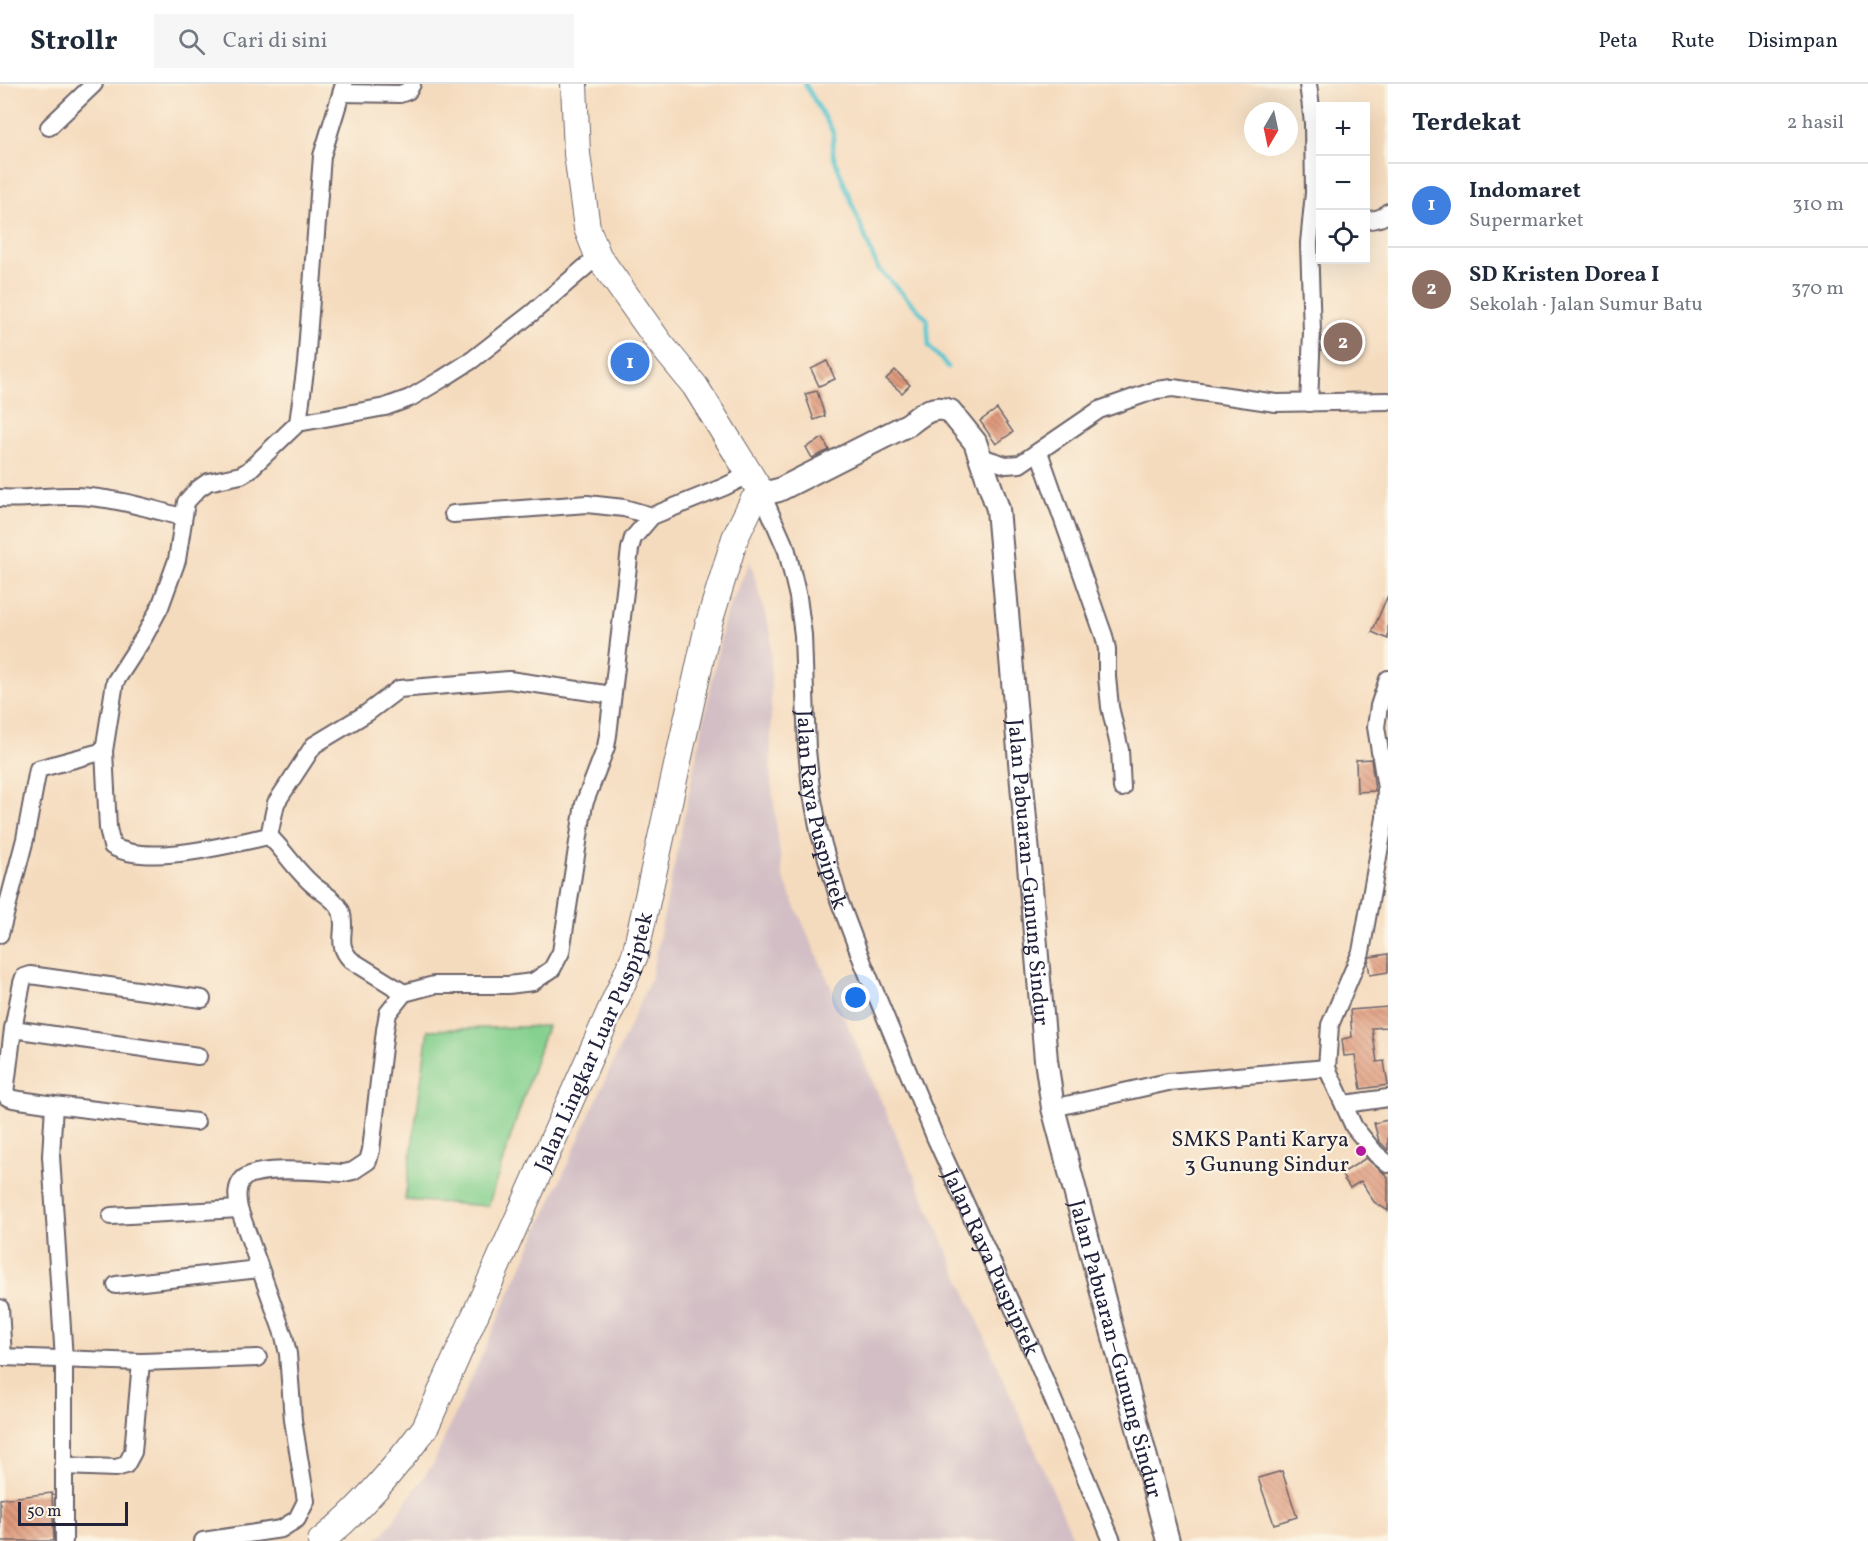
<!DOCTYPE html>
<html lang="id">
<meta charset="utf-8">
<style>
:root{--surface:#fff;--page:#f6f6f7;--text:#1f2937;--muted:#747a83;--line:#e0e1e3;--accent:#b5179e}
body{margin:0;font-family:Vollkorn,serif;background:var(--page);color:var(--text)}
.controls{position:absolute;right:18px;top:18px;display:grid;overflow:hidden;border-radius:0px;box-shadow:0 6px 24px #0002}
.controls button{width:54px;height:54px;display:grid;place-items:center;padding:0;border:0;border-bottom:2px solid var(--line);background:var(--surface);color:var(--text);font:30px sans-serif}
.compass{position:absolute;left:1244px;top:18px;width:54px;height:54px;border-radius:50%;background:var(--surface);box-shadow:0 6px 24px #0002;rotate:189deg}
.scale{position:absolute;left:18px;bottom:15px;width:110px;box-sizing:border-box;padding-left:6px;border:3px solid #22223b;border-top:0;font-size:16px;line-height:21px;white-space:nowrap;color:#22223b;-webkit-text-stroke:4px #fcf5e5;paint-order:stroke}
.you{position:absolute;left:856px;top:914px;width:21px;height:21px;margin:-15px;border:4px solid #fff;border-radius:50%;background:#1a73e8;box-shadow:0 0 0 9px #1a73e833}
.badge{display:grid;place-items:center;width:39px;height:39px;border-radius:50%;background:var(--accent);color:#fff;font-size:20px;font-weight:700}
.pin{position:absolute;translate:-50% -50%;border:3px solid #fff;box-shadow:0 2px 6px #0006}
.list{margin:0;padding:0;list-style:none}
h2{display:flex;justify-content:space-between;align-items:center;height:78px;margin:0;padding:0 24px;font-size:26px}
h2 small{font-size:20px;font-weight:400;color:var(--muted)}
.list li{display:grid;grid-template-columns:39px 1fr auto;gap:18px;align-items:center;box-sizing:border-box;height:84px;padding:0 24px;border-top:2px solid var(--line)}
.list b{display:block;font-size:22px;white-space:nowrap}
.list p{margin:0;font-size:20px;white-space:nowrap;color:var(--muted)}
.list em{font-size:20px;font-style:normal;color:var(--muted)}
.icon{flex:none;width:33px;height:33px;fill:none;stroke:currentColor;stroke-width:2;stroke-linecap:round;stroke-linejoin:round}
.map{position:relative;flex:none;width:1388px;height:1457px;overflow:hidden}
header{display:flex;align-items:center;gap:36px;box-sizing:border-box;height:84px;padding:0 30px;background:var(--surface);border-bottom:2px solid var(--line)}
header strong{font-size:28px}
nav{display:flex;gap:33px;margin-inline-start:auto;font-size:21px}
.search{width:420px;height:54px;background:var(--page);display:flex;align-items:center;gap:15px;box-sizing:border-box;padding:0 21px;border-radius:0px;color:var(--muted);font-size:22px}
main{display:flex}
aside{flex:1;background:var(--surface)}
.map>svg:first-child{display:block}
</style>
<header>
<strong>Strollr</strong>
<div class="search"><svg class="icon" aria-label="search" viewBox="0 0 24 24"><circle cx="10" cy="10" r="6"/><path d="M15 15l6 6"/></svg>Cari di sini</div>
<nav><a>Peta</a><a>Rute</a><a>Disimpan</a></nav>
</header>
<main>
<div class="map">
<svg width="1388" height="1457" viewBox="0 0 1388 1457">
<defs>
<pattern id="building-back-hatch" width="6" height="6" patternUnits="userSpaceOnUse" patternTransform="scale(1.5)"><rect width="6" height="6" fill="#df997a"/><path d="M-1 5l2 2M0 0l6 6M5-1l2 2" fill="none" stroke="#b47c65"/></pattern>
</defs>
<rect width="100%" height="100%" fill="#fcf5e5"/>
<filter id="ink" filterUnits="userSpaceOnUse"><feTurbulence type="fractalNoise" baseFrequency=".0167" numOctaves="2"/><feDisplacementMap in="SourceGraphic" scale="12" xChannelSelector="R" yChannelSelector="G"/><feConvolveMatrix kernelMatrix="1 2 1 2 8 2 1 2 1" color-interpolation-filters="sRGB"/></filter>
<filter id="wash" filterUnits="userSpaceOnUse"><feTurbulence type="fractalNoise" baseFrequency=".008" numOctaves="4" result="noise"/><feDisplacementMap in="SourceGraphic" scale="24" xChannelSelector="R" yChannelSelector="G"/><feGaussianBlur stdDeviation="1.35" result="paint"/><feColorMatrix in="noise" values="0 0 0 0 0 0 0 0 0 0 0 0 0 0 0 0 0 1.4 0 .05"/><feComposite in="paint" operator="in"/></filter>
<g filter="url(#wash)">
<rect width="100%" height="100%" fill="#f5dbbe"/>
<!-- industrial -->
<path fill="#d2bec4" d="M 750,477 L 771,550 L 771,697 L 783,794 L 1075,1457 L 374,1457 L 383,1450 L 433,1380 L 651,894 L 725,533 Z"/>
<!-- green -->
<path fill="#84d08e" stroke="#537964" stroke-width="1.5" d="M 547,942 L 488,1122 L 405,1116 L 428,946 Z"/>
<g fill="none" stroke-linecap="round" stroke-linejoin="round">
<!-- stream -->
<path stroke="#58c5cf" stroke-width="4.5" d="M 805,0 L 833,48 L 833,71 L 877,183 L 927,235 L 929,262 L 948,283"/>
</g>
<g id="blocks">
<!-- building -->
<path fill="url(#building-back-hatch)" d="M 827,277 L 835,295 L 819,302 L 811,285 Z
M 895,286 L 910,301 L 902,309 L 886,295 Z
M 817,307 L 825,332 L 814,336 L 805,310 Z
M 997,325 L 1013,348 L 996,360 L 980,337 Z
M 823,354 L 829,366 L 812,374 L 806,363 Z
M 1388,511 L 1388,555 L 1372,548 Z
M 1371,675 L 1375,707 L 1357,708 L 1356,676 Z
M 1388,870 L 1388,888 L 1370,891 L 1368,878 L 1370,873 Z
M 1388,923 L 1388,943 L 1372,944 L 1377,978 L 1384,977 L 1388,1001 L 1361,1005 L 1355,971 L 1344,972 L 1342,955 L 1352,953 L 1350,926 Z
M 1388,1036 L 1388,1066 L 1379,1057 L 1374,1039 Z
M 1366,1074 L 1388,1093 L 1388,1127 L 1374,1118 L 1361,1097 L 1350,1104 L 1341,1090 Z
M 1282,1387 L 1297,1433 L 1274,1440 L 1258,1394 Z
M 52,1409 L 54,1457 L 0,1457 L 0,1415 Z"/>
</g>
</g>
<g filter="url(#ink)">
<use href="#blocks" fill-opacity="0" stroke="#6c6369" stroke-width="1.5"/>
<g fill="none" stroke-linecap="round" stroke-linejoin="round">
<!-- street casing -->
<g stroke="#6c6369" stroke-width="20">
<g id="street">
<path d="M 1308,0 L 1313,39 L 1314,109 L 1309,159 L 1312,248 L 1309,319"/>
<path d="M 342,9 L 400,10 L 408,7 L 412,0"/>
<path d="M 49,43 L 94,0"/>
<path d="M 1366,136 C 1374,136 1383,135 1388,128"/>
<path d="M 298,339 L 306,280 L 322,72 L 344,0"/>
<path d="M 1039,368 L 1104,552 L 1107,565 L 1107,593 L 1110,623 L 1120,666 L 1122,704"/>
<path d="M 981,373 L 1006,381 L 1020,380 L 1099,326 L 1156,306 L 1173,304 L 1276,319 L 1388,317"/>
<path id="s1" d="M 762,410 L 787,467 L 798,513 L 803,551 L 807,666 L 811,705 L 819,747 L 839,816 L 863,879 L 935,1053 L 1031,1263 L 1112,1457"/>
<path d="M 0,414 C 25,416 50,411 75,412 C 112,413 147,424 182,433"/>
<path d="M 453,430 L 587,420 L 624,424 L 652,432"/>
<path d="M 1388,595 L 1379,622 L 1376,643 L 1386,704 L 1385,734 L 1361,868 L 1330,941 L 1327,984 L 1354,1043 L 1376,1070 L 1388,1080"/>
<path d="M 269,752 L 276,719 L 314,661 L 367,629 L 399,605 L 509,596 L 612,611"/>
<path d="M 0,850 L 25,755 L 38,685 L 104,667"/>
<path d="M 404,909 L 351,876 C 334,859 348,846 341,827 C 336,816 326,811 317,804 C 298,790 286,768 269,752 C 230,760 148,783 112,762 L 108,744 L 104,667 L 115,598 L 144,553 L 160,523 L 177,476 L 186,418 L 198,405 L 208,398 L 241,391 L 248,387 L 298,339 L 385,323 L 410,314 L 442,295 L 472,276 L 532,229 L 598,172"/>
<path d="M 13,945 L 198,972"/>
<path d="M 1345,1020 L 1388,1014"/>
<path d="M 54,1021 L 196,1038"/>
<path d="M 1053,1024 L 1168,998 L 1327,984"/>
<path d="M 111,1132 L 239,1125"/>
<path d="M 116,1201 L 259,1185"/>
<path d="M 0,1224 L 3,1273 L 141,1278 L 258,1274"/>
<path d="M 63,1382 L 116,1384 L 126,1381 L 133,1368 L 141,1278"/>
<path d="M 64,1457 L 64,1276 L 51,1072 L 54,1021 L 13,1015 L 7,1013 L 5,1009 L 13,945 L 22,899 L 24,893 L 30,891 L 202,915"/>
<path d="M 203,1457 L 281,1445 L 297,1435 L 306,1417 L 293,1336 L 288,1270 L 284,1252 L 239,1125 C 237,1115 235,1102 244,1094 C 261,1081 322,1088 344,1089 L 353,1087 L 368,1077 L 371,1066 L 385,946 L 388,929 L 404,909 L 434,901 L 508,901 L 533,898 L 552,885 L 561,868 L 584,720 L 606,663 L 608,651 L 630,465 L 633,454 L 652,432 L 724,403 L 750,390"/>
</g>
</g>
<!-- secondary casing -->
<g stroke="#6c6369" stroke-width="26">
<g id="secondary">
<path id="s2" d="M 762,410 L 779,406 L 909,340 C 922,330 933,320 950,327 L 975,358 L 998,425 L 1046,976 L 1053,1024 L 1168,1457"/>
</g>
</g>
<!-- primary casing -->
<g stroke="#6c6369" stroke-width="28">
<g id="primary">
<path id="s3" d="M 321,1457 C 361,1425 394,1385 425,1344 L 635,871 L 708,542 L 735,454 L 753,417 L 762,410 L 695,302 L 659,258 L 598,172 L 587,144 L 577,70 L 574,0"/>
</g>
</g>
<!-- street -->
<use href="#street" stroke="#fff" stroke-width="16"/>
<!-- secondary -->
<use href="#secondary" stroke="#fff" stroke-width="22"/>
<!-- primary -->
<use href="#primary" stroke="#fff" stroke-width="26"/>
</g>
</g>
<!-- markers -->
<circle fill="#b5179e" stroke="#fcf5e5" stroke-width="2" cx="1361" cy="1067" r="6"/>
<g text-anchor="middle" stroke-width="4.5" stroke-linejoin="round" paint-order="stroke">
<!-- street labels -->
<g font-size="22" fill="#22223b" stroke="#fcf5e5">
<text dy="8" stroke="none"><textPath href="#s1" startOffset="324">Jalan Raya Puspiptek</textPath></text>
<text dy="8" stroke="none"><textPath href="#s2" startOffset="684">Jalan Pabuaran–Gunung Sindur</textPath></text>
<text dy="8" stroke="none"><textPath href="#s3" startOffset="576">Jalan Lingkar Luar Puspiptek</textPath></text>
<text dy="8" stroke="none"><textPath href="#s1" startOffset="810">Jalan Raya Puspiptek</textPath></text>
<text dy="8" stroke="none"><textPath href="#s2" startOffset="1170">Jalan Pabuaran–Gunung Sindur</textPath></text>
</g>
<!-- poi labels -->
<g font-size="22" fill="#22223b" stroke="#fcf5e5" text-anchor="end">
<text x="1349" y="1062">SMKS Panti Karya<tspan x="1349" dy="25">3 Gunung Sindur</tspan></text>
</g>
</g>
</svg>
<div class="controls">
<button>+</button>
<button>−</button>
<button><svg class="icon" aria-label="locate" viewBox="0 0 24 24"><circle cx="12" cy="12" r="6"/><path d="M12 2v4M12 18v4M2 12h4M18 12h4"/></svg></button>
</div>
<svg class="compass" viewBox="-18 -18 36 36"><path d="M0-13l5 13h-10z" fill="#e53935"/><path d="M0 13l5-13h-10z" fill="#747a83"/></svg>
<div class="scale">50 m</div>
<div class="you"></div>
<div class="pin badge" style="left:630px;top:278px;background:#3f7fe0">1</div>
<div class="pin badge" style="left:1343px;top:258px;background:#8d6e63">2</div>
</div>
<aside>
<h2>Terdekat<small>2 hasil</small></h2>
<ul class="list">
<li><span class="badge" style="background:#3f7fe0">1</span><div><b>Indomaret</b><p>Supermarket</p></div><em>310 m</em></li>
<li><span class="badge" style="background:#8d6e63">2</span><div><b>SD Kristen Dorea I</b><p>Sekolah · Jalan Sumur Batu</p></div><em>370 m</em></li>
</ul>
</aside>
</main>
